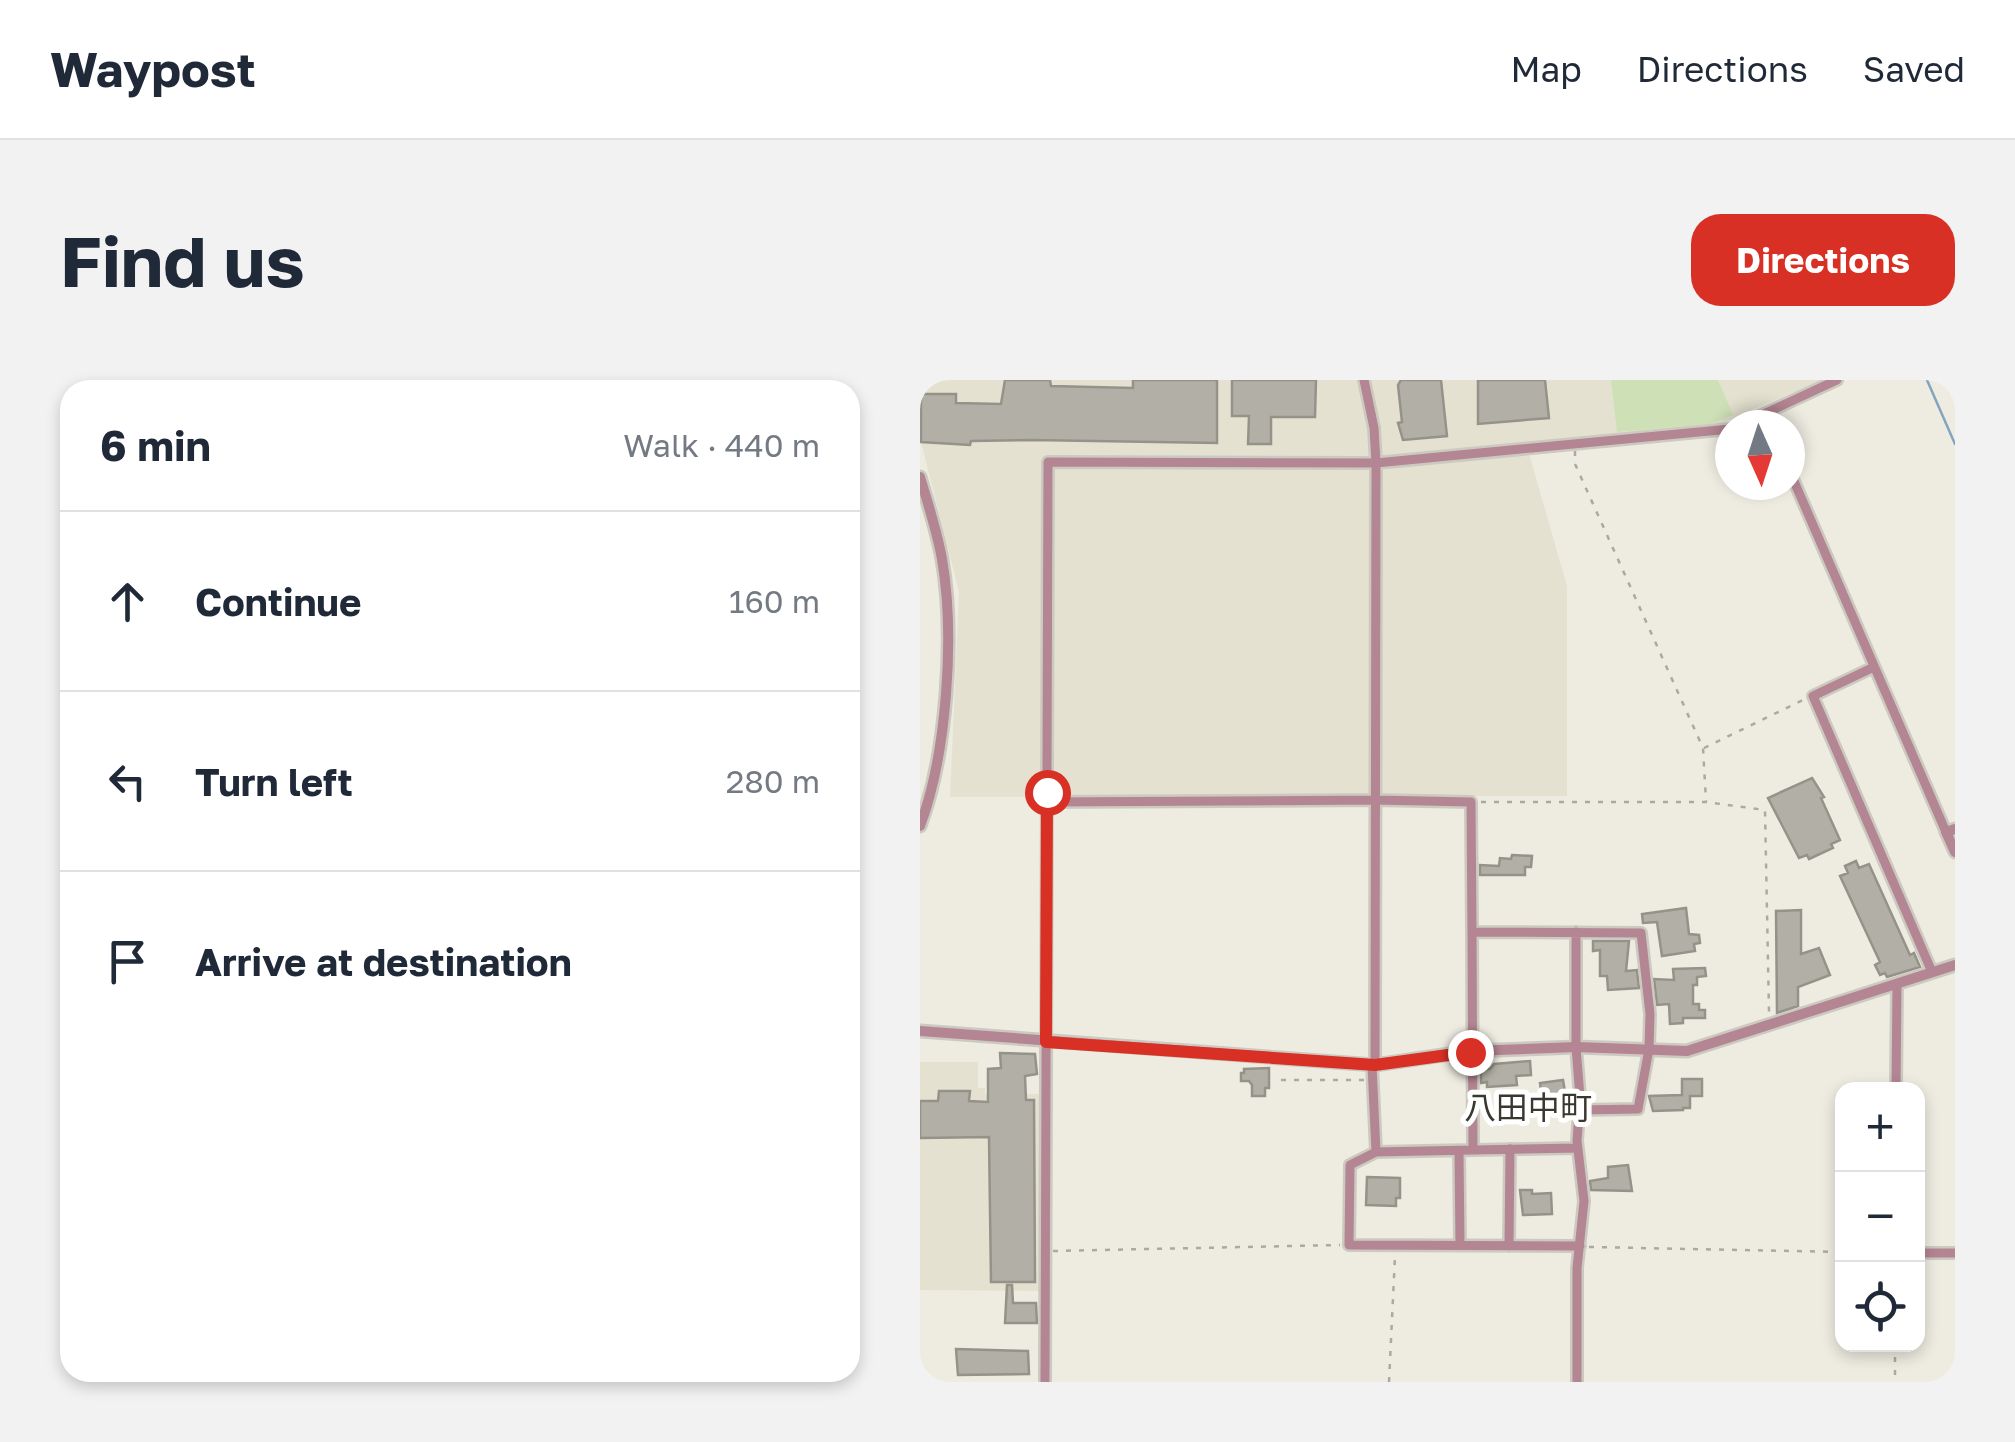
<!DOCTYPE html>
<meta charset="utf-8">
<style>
:root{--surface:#fff;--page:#f2f2f3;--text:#1f2937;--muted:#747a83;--line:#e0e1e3;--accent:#d93025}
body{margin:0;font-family:"Golos Text","Noto Sans JP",sans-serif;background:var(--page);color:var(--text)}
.controls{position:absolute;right:30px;bottom:30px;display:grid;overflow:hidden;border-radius:20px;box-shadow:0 5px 15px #0003}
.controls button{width:90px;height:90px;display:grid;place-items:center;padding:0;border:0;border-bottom:2px solid var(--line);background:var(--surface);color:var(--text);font:50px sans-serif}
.compass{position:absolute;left:795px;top:30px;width:90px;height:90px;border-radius:50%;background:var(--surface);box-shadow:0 5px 15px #0003;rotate:177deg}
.stop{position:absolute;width:30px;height:30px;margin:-22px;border:8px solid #d93025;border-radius:50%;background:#fff}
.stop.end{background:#d93025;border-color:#fff;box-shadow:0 2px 10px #0008}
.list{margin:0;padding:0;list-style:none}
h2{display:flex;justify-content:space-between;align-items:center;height:130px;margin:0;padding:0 40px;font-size:42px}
h2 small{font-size:32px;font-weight:400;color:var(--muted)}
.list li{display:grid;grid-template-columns:65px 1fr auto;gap:30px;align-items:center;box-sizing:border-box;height:180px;padding:0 40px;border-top:2px solid var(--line)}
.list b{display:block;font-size:38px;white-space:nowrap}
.list em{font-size:32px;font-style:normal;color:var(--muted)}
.icon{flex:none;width:55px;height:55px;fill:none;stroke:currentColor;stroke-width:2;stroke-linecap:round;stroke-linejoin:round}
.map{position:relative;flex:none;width:1035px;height:1002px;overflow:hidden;border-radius:30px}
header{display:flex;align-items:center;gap:60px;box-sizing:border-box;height:140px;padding:0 50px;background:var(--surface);border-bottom:2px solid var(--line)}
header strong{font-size:48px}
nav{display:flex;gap:55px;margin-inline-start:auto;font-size:35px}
.intro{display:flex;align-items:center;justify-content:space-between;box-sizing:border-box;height:240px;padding:0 60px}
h1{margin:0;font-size:70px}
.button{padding:25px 45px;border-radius:30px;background:var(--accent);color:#fff;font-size:35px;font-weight:700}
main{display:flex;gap:60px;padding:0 60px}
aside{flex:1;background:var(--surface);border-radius:30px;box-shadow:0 5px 15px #0003}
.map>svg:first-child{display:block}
</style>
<header>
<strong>Waypost</strong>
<nav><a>Map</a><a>Directions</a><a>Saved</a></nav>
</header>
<div class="intro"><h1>Find us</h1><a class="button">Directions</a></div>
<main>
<aside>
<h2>6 min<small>Walk · 440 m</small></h2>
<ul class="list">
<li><svg class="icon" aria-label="ahead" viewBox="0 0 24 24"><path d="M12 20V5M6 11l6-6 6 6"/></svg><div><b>Continue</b></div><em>160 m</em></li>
<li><svg class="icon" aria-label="left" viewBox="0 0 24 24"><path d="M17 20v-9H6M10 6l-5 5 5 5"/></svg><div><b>Turn left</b></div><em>280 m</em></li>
<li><svg class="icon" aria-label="arrive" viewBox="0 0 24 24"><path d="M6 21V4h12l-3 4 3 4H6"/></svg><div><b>Arrive at destination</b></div></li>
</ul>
</aside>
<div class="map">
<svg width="1035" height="1002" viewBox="0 0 1035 1002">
<rect width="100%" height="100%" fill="#eeece1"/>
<!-- built -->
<path fill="#e4e1d0" d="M 0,0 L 902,0 L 795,46 L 606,63 L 647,206 L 647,416 L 30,417 L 39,212 L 0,58 Z
M 0,682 L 58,682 L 58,708 L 65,708 L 65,714 L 120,714 L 121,911 L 0,910 Z"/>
<!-- green -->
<path fill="#cee0b6" d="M 691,0 L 798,0 L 813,35 L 790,44 L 697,52 Z"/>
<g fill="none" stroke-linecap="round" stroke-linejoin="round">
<!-- stream -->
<path stroke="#83a4be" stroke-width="2.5" d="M 1007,0 L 1035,64"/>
</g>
<!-- building -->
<path fill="#b2b0a6" stroke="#959389" stroke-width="2.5" d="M 85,0 L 130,0 L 131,6 L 213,8 L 213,0 L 297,0 L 297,63 L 112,60 L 51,61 L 50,65 L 1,62 L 1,14 L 36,14 L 36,23 L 81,24 Z
M 312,0 L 396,0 L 395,37 L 351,37 L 351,64 L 328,64 L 329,36 L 312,36 Z
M 481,0 L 521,0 L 527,56 L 483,60 L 478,43 L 482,42 L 478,5 Z
M 558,0 L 625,0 L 629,38 L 558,44 Z
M 892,398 L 904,417 L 901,418 L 920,460 L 911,464 L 913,468 L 889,479 L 887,475 L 879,478 L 848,418 Z
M 592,475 L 612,476 L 611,487 L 605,487 L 605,495 L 560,495 L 560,485 L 579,486 L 580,478 L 591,479 Z
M 936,481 L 939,488 L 949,484 L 990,575 L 994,573 L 1000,587 L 967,597 L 965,593 L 960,595 L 955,585 L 960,582 L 920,496 L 928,493 L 925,486 Z
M 766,528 L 769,554 L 779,555 L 780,563 L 774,564 L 775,571 L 742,576 L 737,542 L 723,543 L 722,534 Z
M 881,530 L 881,574 L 899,568 L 910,595 L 878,607 L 878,626 L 857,633 L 856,531 Z
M 673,561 L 709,561 L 706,591 L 717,590 L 719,608 L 688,610 L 687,596 L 680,596 L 680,570 L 673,571 Z
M 785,588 L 786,596 L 777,597 L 777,605 L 773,605 L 773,624 L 779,624 L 779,630 L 785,630 L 785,638 L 763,638 L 763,643 L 750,644 L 749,624 L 737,625 L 734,599 L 754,600 L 753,589 Z
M 80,673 L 115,674 L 117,694 L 105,696 L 106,720 L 114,720 L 115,902 L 71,902 L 69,757 L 0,758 L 0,721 L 18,721 L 19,711 L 50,711 L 49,721 L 68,722 L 68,689 L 81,688 Z
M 610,681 L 611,695 L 596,696 L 597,705 L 567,707 L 567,702 L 561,703 L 561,689 L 570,689 L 574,684 Z
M 349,688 L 349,708 L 345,708 L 345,716 L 332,716 L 332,705 L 329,701 L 321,701 L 321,693 L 324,693 L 324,689 Z
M 762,699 L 782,699 L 782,716 L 770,716 L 770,728 L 763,728 L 763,730 L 733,731 L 729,716 L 762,715 Z
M 643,700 L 646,718 L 651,718 L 651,732 L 650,735 L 639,737 L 638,728 L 624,730 L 620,703 Z
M 708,785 L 712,811 L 671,810 L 670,801 L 688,798 L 688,787 Z
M 447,797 L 480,798 L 480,818 L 476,818 L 476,826 L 446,825 Z
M 600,810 L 612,810 L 612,814 L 631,813 L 632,834 L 603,835 Z
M 87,905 L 92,905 L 93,923 L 116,923 L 117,943 L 85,943 Z
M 36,969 L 108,971 L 109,994 L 38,995 Z"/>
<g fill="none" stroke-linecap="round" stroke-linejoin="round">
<!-- minor casing -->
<g stroke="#cccac0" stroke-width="14">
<path id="minor" d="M 444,0 L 454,48 L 456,83 L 455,685
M 820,45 L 917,0
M 870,92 L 1026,452
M 954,287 L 893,316 L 1012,592
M 127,422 L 455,420 L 551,422 L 552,552
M 656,552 L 656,667 L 660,717 L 657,761 L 664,821 L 657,888 L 657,1002
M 452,685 L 456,772
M 976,709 L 977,605
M 658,768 L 553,770 L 552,552 L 721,553 L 730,634 L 729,669 L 718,729 L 659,730
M 553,770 L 456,772 L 430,785 L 429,865 L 660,866
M 539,771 L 540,865
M 589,866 L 590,769
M 998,873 L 1035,873
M 125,1002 L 128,82 L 456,83 L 810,49"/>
</g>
<!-- tertiary casing -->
<g stroke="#cccac0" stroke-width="15">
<path id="tertiary" d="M 0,97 C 8,124 17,151 22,179 C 35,255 27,374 0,446
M 1035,449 L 1026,452 L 1035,472
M 0,651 L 455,685 L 550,671 L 656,667 L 767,671 L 1035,585"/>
</g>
<!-- path -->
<path stroke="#aba9a1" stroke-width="2.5" stroke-dasharray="5 8" stroke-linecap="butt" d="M 655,71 L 655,84 L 783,368 L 786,421
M 784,368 L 885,319
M 561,422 L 786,422 L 845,430 L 849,632
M 361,700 L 445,700
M 669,867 L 922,872
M 133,871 L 420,865
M 975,964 L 975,1002
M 469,1002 L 475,876"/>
<!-- minor -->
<use href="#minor" stroke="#b48592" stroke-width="9"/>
<!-- tertiary -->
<use href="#tertiary" stroke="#b48592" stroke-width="10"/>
</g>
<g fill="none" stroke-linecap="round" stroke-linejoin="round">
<!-- route -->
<path stroke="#d93025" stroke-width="12" d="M 127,412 L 126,662 L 455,685 L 550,672"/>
</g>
<g text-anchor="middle" stroke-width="10" stroke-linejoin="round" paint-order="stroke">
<!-- quarter labels -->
<g font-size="32" fill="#39372f" stroke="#fff">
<text x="608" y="739">八田中町</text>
</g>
</g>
</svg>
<div class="controls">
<button>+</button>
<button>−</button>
<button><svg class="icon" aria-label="locate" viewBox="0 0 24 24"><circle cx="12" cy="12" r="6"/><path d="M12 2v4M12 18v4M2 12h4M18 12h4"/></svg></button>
</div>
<svg class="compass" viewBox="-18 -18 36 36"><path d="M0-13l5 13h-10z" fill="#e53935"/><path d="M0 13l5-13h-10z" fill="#747a83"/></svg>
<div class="stop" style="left:127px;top:412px"></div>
<div class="stop end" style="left:550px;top:672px"></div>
</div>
</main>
